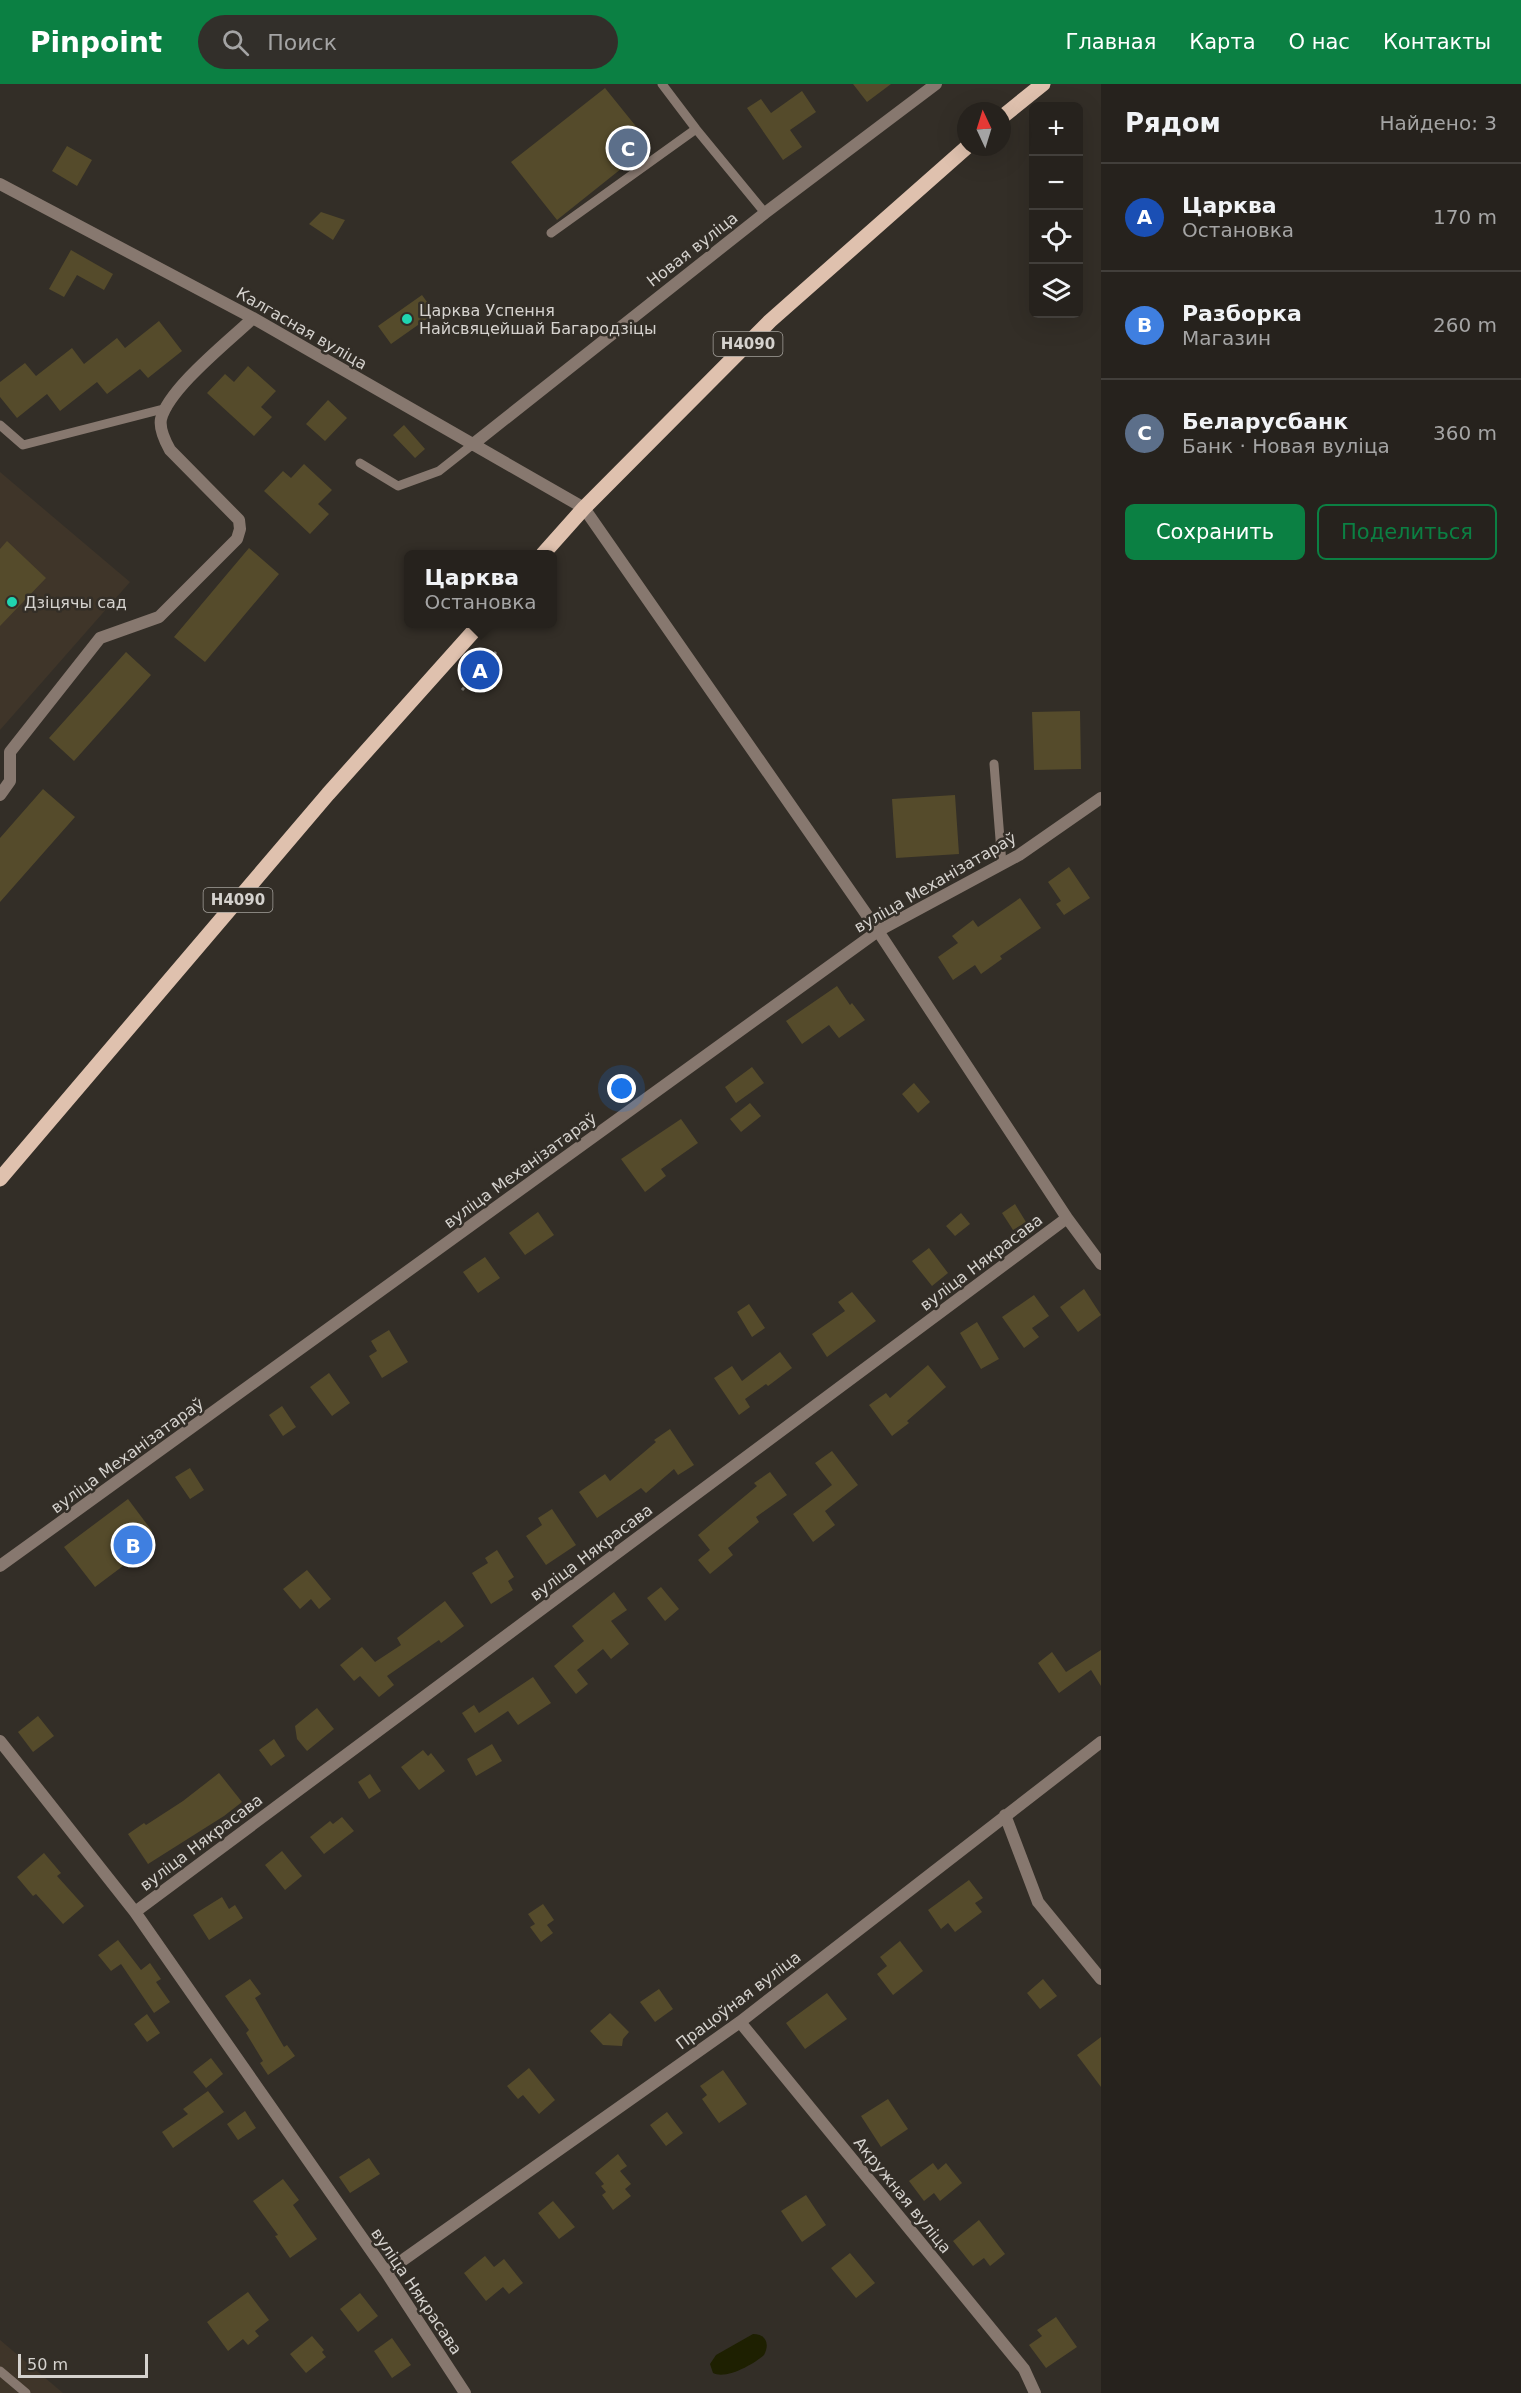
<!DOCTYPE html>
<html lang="ru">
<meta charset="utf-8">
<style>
:root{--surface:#26221d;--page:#322f2a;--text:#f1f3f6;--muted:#a4a4a4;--line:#423f3b;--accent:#0b8043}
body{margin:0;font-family:"DejaVu Sans",sans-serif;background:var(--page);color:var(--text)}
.controls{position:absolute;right:18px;top:18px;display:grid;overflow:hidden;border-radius:9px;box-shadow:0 6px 24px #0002}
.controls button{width:54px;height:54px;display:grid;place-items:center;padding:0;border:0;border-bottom:2px solid var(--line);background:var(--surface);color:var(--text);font:30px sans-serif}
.compass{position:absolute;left:957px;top:18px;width:54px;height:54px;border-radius:50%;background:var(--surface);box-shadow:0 6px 24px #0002;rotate:356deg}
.scale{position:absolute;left:18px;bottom:15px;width:130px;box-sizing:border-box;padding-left:6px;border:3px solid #d5d2ce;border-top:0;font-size:16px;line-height:21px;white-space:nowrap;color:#d5d2ce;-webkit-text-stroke:4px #332e27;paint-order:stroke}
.you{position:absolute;left:622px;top:1005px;width:21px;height:21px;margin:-15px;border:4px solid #fff;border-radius:50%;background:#1a73e8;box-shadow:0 0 0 9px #1a73e833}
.badge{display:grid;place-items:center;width:39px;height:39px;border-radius:50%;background:var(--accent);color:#fff;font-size:20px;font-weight:700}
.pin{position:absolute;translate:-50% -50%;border:3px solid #fff;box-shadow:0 2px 6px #0006}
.popup{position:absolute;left:404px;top:466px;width:153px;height:78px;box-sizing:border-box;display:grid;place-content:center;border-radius:9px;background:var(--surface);filter:drop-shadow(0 2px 4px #0005);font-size:20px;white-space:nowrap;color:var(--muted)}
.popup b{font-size:22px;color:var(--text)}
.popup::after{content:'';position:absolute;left:50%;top:100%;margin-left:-12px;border:12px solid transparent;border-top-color:var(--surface)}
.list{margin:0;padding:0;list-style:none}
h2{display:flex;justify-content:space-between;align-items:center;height:78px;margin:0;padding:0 24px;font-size:26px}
h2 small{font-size:20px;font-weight:400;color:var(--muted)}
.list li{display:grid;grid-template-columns:39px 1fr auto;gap:18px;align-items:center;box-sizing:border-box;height:108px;padding:0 24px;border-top:2px solid var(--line)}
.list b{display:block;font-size:22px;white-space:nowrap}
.list p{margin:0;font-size:20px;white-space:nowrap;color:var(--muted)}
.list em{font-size:20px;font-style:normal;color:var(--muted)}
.actions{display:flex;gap:12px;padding:18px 24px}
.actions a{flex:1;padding:14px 0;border:2px solid var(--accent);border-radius:9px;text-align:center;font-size:21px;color:var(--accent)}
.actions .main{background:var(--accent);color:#fff}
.icon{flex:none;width:33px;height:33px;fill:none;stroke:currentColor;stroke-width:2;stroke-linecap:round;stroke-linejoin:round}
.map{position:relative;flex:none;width:1101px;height:2309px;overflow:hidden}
header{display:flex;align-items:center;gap:36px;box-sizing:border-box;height:84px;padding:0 30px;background:var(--accent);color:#fff}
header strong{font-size:28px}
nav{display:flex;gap:33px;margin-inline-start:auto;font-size:21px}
.search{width:420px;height:54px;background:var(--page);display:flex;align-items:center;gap:15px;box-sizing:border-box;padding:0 21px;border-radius:33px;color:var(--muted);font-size:22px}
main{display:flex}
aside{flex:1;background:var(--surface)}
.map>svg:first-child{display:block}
</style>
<header>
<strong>Pinpoint</strong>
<div class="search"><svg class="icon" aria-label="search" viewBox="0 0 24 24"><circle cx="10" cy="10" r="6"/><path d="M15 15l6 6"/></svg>Поиск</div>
<nav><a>Главная</a><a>Карта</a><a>О нас</a><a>Контакты</a></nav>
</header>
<main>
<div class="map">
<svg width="1101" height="2309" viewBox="0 0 1101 2309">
<rect width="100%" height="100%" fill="#332e27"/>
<!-- built -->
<path fill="#3f3529" d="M 0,388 L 130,498 L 0,646 Z
M 0,2256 L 63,2309 L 0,2309 Z"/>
<!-- water -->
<path fill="#1e2001" d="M 753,2250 C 766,2250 770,2260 764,2271 C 754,2280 726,2296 713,2289 L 710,2280 L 716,2271 Z"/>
<!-- building -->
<path fill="#554b2b" d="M 853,0 L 891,0 L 867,18 Z
M 605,4 L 651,61 L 557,136 L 511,78 Z
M 802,7 L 816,28 L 790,46 L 802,63 L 783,76 L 747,24 L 761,15 L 771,29 Z
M 67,62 L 92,76 L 77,102 L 52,87 Z
M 321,128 L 345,136 L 333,156 L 309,140 Z
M 71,166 L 113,190 L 104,206 L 77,191 L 64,213 L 49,205 Z
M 422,211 L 435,229 L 391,260 L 378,242 Z
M 159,237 L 182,267 L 148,294 L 140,285 L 107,310 L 97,298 L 60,327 L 47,310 L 17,334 L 0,313 L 0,298 L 25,279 L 36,292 L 72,264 L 84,280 L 117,254 L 125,264 Z
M 248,282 L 276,307 L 261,323 L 272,333 L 254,352 L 207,309 L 225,290 L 234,298 Z
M 328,316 L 347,334 L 325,357 L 306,340 Z
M 404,341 L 425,365 L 415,374 L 393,351 Z
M 304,380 L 332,406 L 318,420 L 329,430 L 310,450 L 264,407 L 283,387 L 291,394 Z
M 7,457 L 46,494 L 0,542 L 0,465 Z
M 249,464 L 279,490 L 205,578 L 174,553 Z
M 126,568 L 151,591 L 74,677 L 49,654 Z
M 1080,627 L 1081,685 L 1034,686 L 1032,628 Z
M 43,705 L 75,733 L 0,818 L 0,754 Z
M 955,711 L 959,770 L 896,774 L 892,715 Z
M 1069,783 L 1090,814 L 1064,831 L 1056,820 L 1061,817 L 1048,798 Z
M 1020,814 L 1041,844 L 1000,872 L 1002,875 L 981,890 L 975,881 L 953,896 L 938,873 L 958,859 L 952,852 L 973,836 L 978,843 Z
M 837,902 L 850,921 L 852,919 L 865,936 L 839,954 L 829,941 L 802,960 L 786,937 Z
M 752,983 L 764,999 L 736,1019 L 725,1003 Z
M 914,999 L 930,1018 L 918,1029 L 902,1010 Z
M 750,1019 L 761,1032 L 741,1048 L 730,1035 Z
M 681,1035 L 698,1059 L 661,1085 L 666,1092 L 645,1108 L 621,1075 Z
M 1015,1120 L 1026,1138 L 1013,1146 L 1002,1129 Z
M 538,1128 L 554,1151 L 525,1171 L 509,1149 Z
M 961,1129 L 970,1140 L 955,1152 L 946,1142 Z
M 929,1164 L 948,1189 L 932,1202 L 912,1177 Z
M 485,1173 L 500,1194 L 478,1209 L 463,1188 Z
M 1084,1205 L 1101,1231 L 1078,1248 L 1060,1223 Z
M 852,1208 L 876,1237 L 827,1273 L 812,1250 L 845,1227 L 838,1218 Z
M 1034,1211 L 1049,1232 L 1032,1244 L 1039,1253 L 1024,1264 L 1002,1233 Z
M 749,1220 L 765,1244 L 752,1253 L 737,1228 Z
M 977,1238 L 999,1275 L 981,1285 L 960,1249 Z
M 389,1246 L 408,1278 L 382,1294 L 369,1272 L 377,1267 L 371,1257 Z
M 780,1268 L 792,1284 L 768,1302 L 766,1300 L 745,1315 L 750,1323 L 739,1331 L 714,1294 L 732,1282 L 742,1297 Z
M 928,1281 L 946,1303 L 907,1337 L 909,1339 L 892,1352 L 869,1321 L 886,1309 L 890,1314 Z
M 329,1289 L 350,1319 L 332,1332 L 310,1303 Z
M 282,1322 L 296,1343 L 283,1352 L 269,1331 Z
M 670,1345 L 694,1381 L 678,1391 L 674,1385 L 646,1409 L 641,1404 L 597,1434 L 579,1408 L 605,1390 L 610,1397 L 656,1358 L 654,1356 Z
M 832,1367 L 858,1401 L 825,1427 L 835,1441 L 813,1458 L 793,1430 L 832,1401 L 815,1379 Z
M 190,1384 L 204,1406 L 190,1415 L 175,1393 Z
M 770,1388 L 787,1411 L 756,1433 L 759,1438 L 728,1464 L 733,1471 L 710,1490 L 698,1476 L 710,1466 L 698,1451 L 757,1402 L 754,1399 Z
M 128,1415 L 152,1447 L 116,1473 L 123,1482 L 95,1503 L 64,1463 Z
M 552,1425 L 576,1461 L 546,1481 L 526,1452 L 542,1441 L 538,1434 Z
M 497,1466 L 514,1493 L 508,1497 L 513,1506 L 491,1520 L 472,1489 L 488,1479 L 485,1474 Z
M 307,1486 L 331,1515 L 319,1525 L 311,1515 L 300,1525 L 283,1505 Z
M 661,1503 L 679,1525 L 665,1537 L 647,1514 Z
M 614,1508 L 627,1526 L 611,1537 L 629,1560 L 611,1575 L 603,1565 L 577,1586 L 588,1600 L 576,1610 L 554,1582 L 584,1557 L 572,1542 Z
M 445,1517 L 464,1542 L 441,1559 L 439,1556 L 387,1592 L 394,1601 L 379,1613 L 360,1592 L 354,1597 L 340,1581 L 362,1563 L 375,1578 L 401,1561 L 397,1554 Z
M 1101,1566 L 1101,1602 L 1091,1586 L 1059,1609 L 1038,1579 L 1052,1568 L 1066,1588 Z
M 533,1593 L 551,1619 L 518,1641 L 508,1627 L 475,1649 L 462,1629 L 474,1621 L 479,1629 Z
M 317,1624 L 334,1645 L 307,1667 L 297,1655 L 295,1642 Z
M 38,1632 L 54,1652 L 33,1668 L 18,1648 Z
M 274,1655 L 285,1672 L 271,1682 L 259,1666 Z
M 492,1660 L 502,1677 L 476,1692 L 467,1675 Z
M 423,1666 L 428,1672 L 431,1669 L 445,1687 L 419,1706 L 401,1683 Z
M 219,1689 L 242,1718 L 224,1732 L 148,1780 L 128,1750 L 144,1739 L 146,1741 L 183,1717 Z
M 370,1690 L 381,1707 L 369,1715 L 358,1698 Z
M 342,1733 L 354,1747 L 324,1770 L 310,1753 L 330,1737 L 333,1740 Z
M 282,1767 L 302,1792 L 285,1806 L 265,1781 Z
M 44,1769 L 61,1789 L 57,1792 L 84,1822 L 63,1840 L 36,1810 L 33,1812 L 17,1793 Z
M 969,1796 L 983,1814 L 975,1819 L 982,1828 L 955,1848 L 948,1839 L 941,1845 L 928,1826 Z
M 222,1813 L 229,1825 L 235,1821 L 243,1834 L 209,1856 L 193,1831 Z
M 543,1820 L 554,1836 L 547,1841 L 553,1849 L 541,1858 L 530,1843 L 535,1840 L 528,1830 Z
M 118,1856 L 141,1886 L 150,1879 L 161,1895 L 156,1898 L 170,1918 L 154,1929 L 121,1880 L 111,1887 L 98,1871 Z
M 900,1857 L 923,1887 L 893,1911 L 877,1890 L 887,1882 L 880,1873 Z
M 250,1895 L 261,1910 L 255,1914 L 284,1963 L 287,1961 L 295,1972 L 268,1991 L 260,1979 L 263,1977 L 246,1949 L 249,1946 L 225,1912 Z
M 1043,1895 L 1057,1912 L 1040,1925 L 1027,1909 Z
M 659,1905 L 673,1925 L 655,1938 L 640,1918 Z
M 827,1909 L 847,1935 L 805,1965 L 786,1939 Z
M 610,1929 L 629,1948 L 623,1955 L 622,1962 L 603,1961 L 590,1947 Z
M 147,1930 L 160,1949 L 147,1958 L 134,1940 Z
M 1101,1953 L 1101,2003 L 1077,1971 Z
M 211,1974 L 223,1990 L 206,2004 L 193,1988 Z
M 529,1984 L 555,2016 L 539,2030 L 523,2011 L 518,2015 L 507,2002 Z
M 723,1986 L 747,2020 L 719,2039 L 702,2015 L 707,2011 L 700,2002 Z
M 208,2007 L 224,2028 L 173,2064 L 162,2048 L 188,2030 L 183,2025 Z
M 888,2015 L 908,2045 L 881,2063 L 861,2032 Z
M 245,2027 L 256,2044 L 238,2056 L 227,2040 Z
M 667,2028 L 683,2049 L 666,2062 L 650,2041 Z
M 618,2070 L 627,2082 L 620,2087 L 631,2100 L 625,2105 L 631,2112 L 613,2126 L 602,2111 L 606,2108 L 601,2102 L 604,2100 L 595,2089 Z
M 369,2074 L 380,2090 L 350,2109 L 339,2093 Z
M 933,2079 L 938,2086 L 946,2079 L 962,2099 L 940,2117 L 934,2109 L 924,2117 L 909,2097 Z
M 283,2095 L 299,2116 L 293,2121 L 317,2155 L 290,2174 L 275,2152 L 278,2151 L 253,2117 Z
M 806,2111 L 826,2141 L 802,2158 L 781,2127 Z
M 553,2117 L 575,2143 L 559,2155 L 538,2129 Z
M 979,2136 L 1005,2170 L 990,2182 L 984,2174 L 973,2182 L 953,2157 Z
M 850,2169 L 875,2199 L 856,2214 L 831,2184 Z
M 485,2172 L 494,2183 L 504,2175 L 523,2199 L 509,2210 L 503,2203 L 486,2217 L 464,2189 Z
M 248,2208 L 269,2236 L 255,2247 L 259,2252 L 248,2261 L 243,2255 L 228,2267 L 207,2238 Z
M 360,2209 L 378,2232 L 358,2248 L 340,2225 Z
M 1056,2233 L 1077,2263 L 1046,2284 L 1029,2261 L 1042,2252 L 1037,2246 Z
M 312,2252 L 324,2266 L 322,2268 L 326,2273 L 306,2289 L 290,2270 Z
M 392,2254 L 411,2281 L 392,2294 L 374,2267 Z"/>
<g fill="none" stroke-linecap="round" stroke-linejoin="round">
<!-- path -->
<path stroke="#807c77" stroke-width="3" stroke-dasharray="3 3" stroke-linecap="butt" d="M 469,576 L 480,586
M 462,606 L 496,568"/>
<!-- service -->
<path stroke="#87786f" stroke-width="9" d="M 662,0 L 696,45 L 765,129
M 551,149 L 696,45
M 0,341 L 23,361 L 167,324
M 360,379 L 398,402 L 439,387 L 472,361
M 994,680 L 1002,780
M 0,2287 L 26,2309"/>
<!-- minor -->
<path stroke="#87786f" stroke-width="12" d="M 0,100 L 253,234 L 584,424 L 878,847 L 1067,1134 L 1101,1180
M 472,361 L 765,129 L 936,0
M 0,711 L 10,697 L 10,668 L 100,554 L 159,533 L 237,455 L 240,445 L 239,436 L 170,366 C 165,357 159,345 161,335 C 169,304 229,257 253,234
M 0,1482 L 878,847 L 1019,771 L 1101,714
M 0,1657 L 135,1828 L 386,2188 L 465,2309
M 1005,1731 L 1038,1818 L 1101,1895
M 135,1828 L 1067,1134
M 740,1938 L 1024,2285 L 1035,2309
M 386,2188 L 740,1938 L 1101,1658"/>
<!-- primary -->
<path stroke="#dfc1ae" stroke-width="15" d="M 1002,33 L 1043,0
M 543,470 L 584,424 L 770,237 L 967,63
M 0,1095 L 328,710 L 480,540"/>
</g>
<!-- markers -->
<g fill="#20d5b0" stroke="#332e27" stroke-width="2">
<circle cx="407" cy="235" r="6"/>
<circle cx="12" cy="518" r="6"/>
</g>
<g text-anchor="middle" stroke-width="5" stroke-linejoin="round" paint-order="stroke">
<!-- shield labels -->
<g fill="#332e27" stroke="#a4a19c" stroke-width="1.5">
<rect x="713.5" y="248" width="69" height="24" rx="4.5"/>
<rect x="203.5" y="804" width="69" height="24" rx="4.5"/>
</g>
<g font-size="15" font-weight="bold" fill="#d5d2ce">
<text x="748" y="265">Н4090</text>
<text x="238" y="821">Н4090</text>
</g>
<!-- street labels -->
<g font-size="16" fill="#d5d2ce" stroke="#332e27">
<text transform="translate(692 165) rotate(-38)" y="6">Новая вуліца</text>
<text transform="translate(302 244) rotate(30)" y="6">Калгасная вуліца</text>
<text transform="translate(935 798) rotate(-30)" y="6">вуліца Механізатараў</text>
<text transform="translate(520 1086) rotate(-36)" y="6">вуліца Механізатараў</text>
<text transform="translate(981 1178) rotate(-37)" y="6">вуліца Някрасава</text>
<text transform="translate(127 1371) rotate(-36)" y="6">вуліца Механізатараў</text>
<text transform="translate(591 1468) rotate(-37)" y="6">вуліца Някрасава</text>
<text transform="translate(201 1758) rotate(-37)" y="6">вуліца Някрасава</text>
<text transform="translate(738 1916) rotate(-37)" y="6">Працоўная вуліца</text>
<text transform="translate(903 2111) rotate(51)" y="6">Акружная вуліца</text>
<text transform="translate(417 2207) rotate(56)" y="6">вуліца Някрасава</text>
</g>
<!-- poi labels -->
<g font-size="16" fill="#d5d2ce" stroke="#332e27" text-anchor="start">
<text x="419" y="232">Царква Успення<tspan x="419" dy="18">Найсвяцейшай Багародзіцы</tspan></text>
<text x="24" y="524">Дзіцячы сад</text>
</g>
</g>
</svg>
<div class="controls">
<button>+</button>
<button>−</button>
<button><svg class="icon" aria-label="locate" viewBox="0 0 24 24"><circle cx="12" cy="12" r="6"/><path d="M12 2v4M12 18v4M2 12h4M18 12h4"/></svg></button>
<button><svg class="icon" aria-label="layers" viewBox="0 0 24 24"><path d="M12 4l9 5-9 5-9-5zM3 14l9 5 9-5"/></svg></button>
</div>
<svg class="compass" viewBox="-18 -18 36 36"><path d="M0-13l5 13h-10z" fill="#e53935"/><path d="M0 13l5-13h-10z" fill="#a4a4a4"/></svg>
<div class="scale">50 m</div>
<div class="you"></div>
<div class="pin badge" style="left:480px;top:586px;background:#1a4fb4">A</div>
<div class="popup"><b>Царква</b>Остановка</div>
<div class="pin badge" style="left:133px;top:1461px;background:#3f7fe0">B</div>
<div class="pin badge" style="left:628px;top:64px;background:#5c6f8a">C</div>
</div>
<aside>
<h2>Рядом<small>Найдено: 3</small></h2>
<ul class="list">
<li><span class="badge" style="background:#1a4fb4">A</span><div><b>Царква</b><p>Остановка</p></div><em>170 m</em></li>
<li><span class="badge" style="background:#3f7fe0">B</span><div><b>Разборка</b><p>Магазин</p></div><em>260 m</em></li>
<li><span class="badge" style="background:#5c6f8a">C</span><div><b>Беларусбанк</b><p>Банк · Новая вуліца</p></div><em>360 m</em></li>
</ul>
<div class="actions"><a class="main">Сохранить</a><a>Поделиться</a></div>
</aside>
</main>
